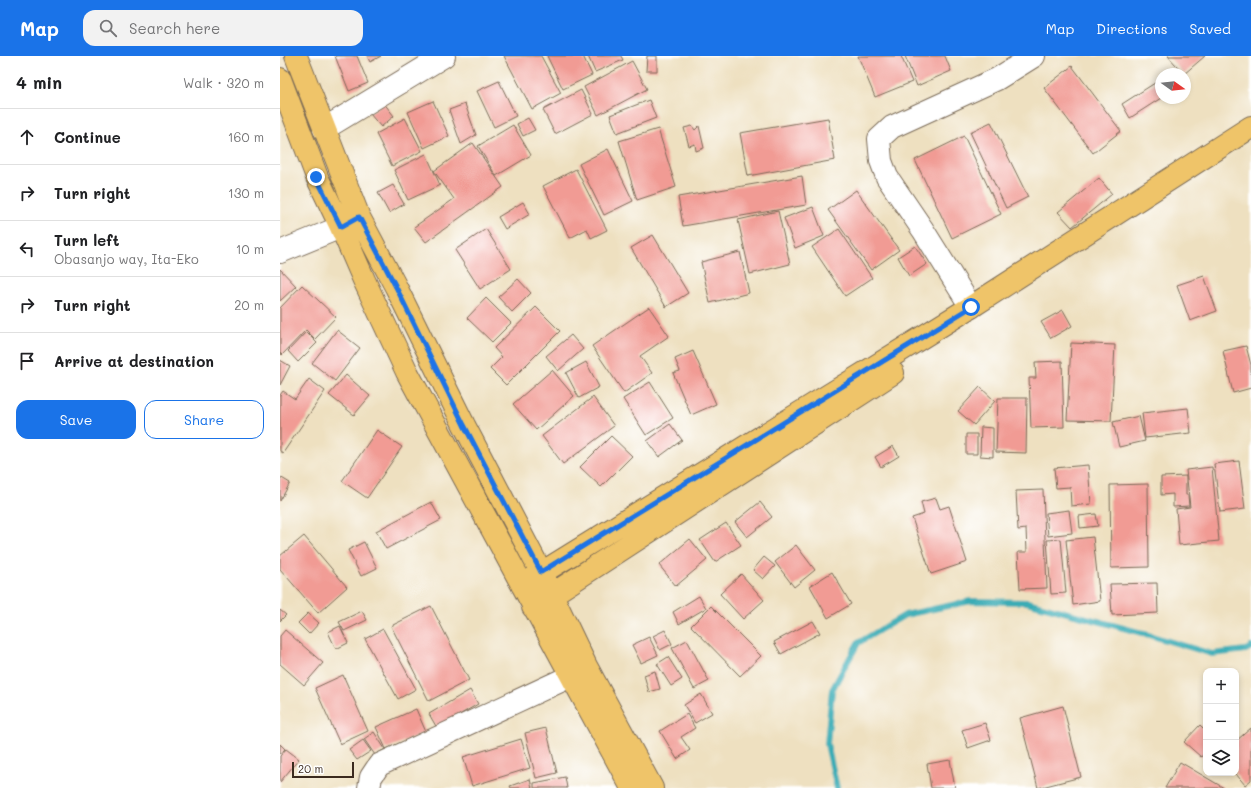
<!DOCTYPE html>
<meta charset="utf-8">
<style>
:root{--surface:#fff;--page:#f2f2f2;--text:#202124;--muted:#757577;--line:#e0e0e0;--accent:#1a73e8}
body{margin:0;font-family:Mali,sans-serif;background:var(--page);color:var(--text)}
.controls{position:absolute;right:12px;bottom:12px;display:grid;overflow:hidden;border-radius:8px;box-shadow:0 2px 6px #0003}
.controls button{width:36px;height:36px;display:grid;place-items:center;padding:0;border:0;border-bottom:1px solid var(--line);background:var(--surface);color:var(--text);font:20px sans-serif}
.compass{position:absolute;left:875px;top:12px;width:36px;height:36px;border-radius:50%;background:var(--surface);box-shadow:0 2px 6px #0003;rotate:105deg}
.scale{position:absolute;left:12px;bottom:10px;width:62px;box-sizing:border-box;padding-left:4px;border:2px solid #3b2a1e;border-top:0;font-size:11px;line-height:14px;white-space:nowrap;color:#3b2a1e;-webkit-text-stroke:3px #fff;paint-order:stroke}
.stop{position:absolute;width:12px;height:12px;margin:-9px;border:3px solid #1a73e8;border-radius:50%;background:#fff}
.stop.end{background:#1a73e8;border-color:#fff;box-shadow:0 1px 4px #0008}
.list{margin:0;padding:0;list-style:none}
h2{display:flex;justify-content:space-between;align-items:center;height:52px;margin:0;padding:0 16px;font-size:17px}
h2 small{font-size:13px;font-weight:400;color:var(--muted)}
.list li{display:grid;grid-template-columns:26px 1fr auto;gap:12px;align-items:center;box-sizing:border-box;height:56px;padding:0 16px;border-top:1px solid var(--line)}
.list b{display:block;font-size:15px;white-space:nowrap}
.list p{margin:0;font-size:13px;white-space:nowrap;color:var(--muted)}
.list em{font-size:13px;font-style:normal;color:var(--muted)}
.actions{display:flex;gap:8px;padding:12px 16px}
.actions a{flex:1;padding:9px 0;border:1px solid var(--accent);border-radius:12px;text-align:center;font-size:14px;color:var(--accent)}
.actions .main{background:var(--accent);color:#fff}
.icon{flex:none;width:22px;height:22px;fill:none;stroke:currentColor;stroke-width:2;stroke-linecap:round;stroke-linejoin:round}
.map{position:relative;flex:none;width:971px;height:732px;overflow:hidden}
header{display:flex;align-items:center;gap:24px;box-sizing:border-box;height:56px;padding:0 20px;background:var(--accent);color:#fff}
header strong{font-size:19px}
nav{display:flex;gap:22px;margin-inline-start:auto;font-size:14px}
.search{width:280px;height:36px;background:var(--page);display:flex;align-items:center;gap:10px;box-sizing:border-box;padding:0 14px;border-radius:12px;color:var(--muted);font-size:15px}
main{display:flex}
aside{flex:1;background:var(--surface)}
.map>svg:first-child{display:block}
</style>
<header>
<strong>Map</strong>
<div class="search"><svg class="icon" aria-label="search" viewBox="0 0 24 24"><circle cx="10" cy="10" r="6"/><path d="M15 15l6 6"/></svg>Search here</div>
<nav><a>Map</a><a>Directions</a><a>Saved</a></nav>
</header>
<main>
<aside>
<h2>4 min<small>Walk · 320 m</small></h2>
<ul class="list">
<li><svg class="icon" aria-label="ahead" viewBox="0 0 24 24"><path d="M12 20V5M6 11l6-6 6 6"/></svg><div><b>Continue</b></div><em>160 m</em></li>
<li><svg class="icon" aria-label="right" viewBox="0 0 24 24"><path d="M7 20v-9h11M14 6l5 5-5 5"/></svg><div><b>Turn right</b></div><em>130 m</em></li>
<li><svg class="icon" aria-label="left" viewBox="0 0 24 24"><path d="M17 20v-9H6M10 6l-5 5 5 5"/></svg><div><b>Turn left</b><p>Obasanjo way, Ita-Eko</p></div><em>10 m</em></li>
<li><svg class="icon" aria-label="right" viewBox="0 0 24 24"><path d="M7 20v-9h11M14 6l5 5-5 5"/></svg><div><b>Turn right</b></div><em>20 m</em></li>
<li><svg class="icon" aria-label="arrive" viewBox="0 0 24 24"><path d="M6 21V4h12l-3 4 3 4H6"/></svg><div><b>Arrive at destination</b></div></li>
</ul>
<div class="actions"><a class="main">Save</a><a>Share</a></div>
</aside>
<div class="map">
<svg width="971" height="732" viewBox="0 0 971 732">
<rect width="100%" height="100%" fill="#fff"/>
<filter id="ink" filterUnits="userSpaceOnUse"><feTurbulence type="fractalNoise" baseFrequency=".025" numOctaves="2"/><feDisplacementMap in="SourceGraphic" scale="8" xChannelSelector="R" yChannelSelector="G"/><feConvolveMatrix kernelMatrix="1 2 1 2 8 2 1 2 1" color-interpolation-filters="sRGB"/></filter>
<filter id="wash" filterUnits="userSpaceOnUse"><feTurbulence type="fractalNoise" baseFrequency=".012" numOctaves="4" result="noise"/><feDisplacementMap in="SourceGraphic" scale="16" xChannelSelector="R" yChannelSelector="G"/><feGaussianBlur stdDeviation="0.9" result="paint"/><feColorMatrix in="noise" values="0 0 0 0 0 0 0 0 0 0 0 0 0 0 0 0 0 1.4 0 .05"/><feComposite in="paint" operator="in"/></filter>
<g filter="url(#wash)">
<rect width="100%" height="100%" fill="#eee0c0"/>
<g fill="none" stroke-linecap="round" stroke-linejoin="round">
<!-- stream -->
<path stroke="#3aacb5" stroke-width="6" d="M 557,732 L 547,688 L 552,634 L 578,587 L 625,559 L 691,545 L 747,546 L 862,577 L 932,598 L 966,594 L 971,591"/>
</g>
<g id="blocks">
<!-- building -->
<path fill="#f19b94" d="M 55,0 L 77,0 L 88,27 L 69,35 Z
M 87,0 L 101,0 L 90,6 Z
M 224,0 L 261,0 L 281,37 L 252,53 Z
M 267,0 L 303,0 L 312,19 L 283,33 Z
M 308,0 L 341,0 L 343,4 L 315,16 Z
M 367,0 L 377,0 L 377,15 L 366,15 Z
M 578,0 L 621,0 L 632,26 L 595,41 Z
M 625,0 L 665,0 L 671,15 L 637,30 Z
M 888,0 L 925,0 L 904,18 Z
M 352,5 L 367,33 L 318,59 L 304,31 Z
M 792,10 L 841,75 L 813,97 L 764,32 Z
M 219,25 L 236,60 L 214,71 L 197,35 Z
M 878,25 L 881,29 L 881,42 L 850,62 L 842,48 Z
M 301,34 L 313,58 L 275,78 L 263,54 Z
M 369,44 L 376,62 L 337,77 L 330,59 Z
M 153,45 L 169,80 L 144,92 L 128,56 Z
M 103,46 L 114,60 L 101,71 L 90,58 Z
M 185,48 L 196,79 L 181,88 L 169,54 Z
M 125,62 L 142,95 L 112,110 L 96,78 Z
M 248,62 L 255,74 L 243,80 L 237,68 Z
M 548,62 L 555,104 L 468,120 L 460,77 Z
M 711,66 L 748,141 L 726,152 L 690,76 Z
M 233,69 L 251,99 L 216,120 L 198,90 Z
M 412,70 L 415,74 L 419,70 L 424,92 L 416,95 L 415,88 L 409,90 L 404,72 Z
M 378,73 L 396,131 L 357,144 L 339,85 Z
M 684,80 L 721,158 L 672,182 L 635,104 Z
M 193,87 L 223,131 L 146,186 L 134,171 L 174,143 L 154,115 Z
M 328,93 L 353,145 L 324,159 L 299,108 Z
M 146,98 L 160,129 L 128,144 L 114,114 Z
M 296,113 L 327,174 L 311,182 L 307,173 L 290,182 L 263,130 Z
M 522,120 L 526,149 L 403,170 L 398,141 Z
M 819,122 L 832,138 L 792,171 L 778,156 Z
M 113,129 L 124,148 L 109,157 L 98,137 Z
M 576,134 L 619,194 L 591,214 L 548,154 Z
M 243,146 L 250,158 L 225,173 L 218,161 Z
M 533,151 L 544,180 L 515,192 L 504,162 Z
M 498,155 L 510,208 L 470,218 L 458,164 Z
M 206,173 L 231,213 L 200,233 L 175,194 Z
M 559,173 L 592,222 L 565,240 L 532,191 Z
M 373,179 L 408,237 L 386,251 L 351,192 Z
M 635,190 L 647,208 L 629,220 L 618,201 Z
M 460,196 L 469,237 L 430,247 L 421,206 Z
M 0,213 L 16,230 L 0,245 Z
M 924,220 L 937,255 L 910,265 L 897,229 Z
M 238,223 L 251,237 L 232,256 L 218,241 Z
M 22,229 L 56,261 L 35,283 L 26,274 L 2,299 L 0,297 L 0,252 Z
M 206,242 L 231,267 L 212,286 L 187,262 Z
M 256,251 L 280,275 L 226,329 L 210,313 L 222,301 L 214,292 Z
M 369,251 L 389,280 L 360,300 L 372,317 L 344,337 L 312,290 Z
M 783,254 L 792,270 L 771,282 L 761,266 Z
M 57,274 L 80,292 L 55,325 L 32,307 Z
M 26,276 L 37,287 L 18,306 L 8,295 Z
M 291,279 L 303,293 L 278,315 L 266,300 Z
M 791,287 L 835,289 L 831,365 L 787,364 Z
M 966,290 L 971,309 L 971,332 L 953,337 L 943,295 Z
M 413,295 L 436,348 L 411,359 L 393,317 L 400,315 L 395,303 Z
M 0,304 L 10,310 L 0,329 Z
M 782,305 L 784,371 L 751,372 L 749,322 L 756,322 L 755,306 Z
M 306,306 L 319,331 L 299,342 L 286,317 Z
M 272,314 L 294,340 L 256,374 L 233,348 Z
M 66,319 L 90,340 L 74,359 L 49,339 Z
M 29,323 L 45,335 L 3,397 L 0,395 L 0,339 L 3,335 L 15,343 Z
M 370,326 L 393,362 L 366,379 L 343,343 Z
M 700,331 L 715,345 L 694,369 L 678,355 Z
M 313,341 L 334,370 L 283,408 L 262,380 Z
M 718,342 L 747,342 L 746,397 L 716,396 Z
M 908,352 L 911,377 L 865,382 L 862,357 Z
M 859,360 L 865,385 L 839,391 L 833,366 Z
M 390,368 L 402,384 L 379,401 L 367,385 Z
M 701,371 L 713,372 L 713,401 L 700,400 Z
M 97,374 L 122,391 L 87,442 L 62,425 Z
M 686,378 L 697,378 L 697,398 L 686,398 Z
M 331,380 L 352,400 L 321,431 L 300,411 Z
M 613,390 L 619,400 L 601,411 L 595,401 Z
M 959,405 L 965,453 L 940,456 L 934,408 Z
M 808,409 L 811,448 L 791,450 L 790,431 L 776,432 L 774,412 Z
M 932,411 L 939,485 L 899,489 L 896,453 L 910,451 L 906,414 Z
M 906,420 L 906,439 L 908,439 L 909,450 L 893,451 L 893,438 L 881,439 L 881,421 Z
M 0,421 L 10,427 L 0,445 Z
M 868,428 L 869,511 L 831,512 L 830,429 Z
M 763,434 L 767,532 L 740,533 L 738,496 L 747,496 L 746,473 L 738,474 L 736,435 Z
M 656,442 L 660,453 L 669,450 L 687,506 L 651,518 L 632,462 L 644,458 L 641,446 Z
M 151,446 L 161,464 L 106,493 L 96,475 Z
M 480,446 L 492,461 L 467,481 L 455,466 Z
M 789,454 L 792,477 L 768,480 L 766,457 Z
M 816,458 L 818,470 L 800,472 L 799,460 Z
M 446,467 L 461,489 L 435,506 L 420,484 Z
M 24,480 L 67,531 L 38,557 L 0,513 L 0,500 Z
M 813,481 L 820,545 L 793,549 L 786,484 Z
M 410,483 L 427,504 L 396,530 L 379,509 Z
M 781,483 L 786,537 L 771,538 L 767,484 Z
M 84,486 L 97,512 L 81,520 L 68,494 Z
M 516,489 L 535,514 L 514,531 L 495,506 Z
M 484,501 L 495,510 L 483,523 L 473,514 Z
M 552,516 L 571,548 L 548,562 L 530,530 Z
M 461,518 L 484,544 L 463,563 L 440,538 Z
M 877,527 L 878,557 L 832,559 L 830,528 Z
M 419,540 L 426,552 L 399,568 L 393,556 Z
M 151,550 L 189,624 L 149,645 L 111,570 Z
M 431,550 L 481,600 L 460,620 L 411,570 Z
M 0,554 L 6,559 L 0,565 Z
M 82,555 L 87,564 L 64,575 L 59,566 Z
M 28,557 L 39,567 L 29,578 L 18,567 Z
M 533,565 L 540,577 L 501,598 L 494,586 Z
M 60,570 L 68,587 L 56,593 L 48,576 Z
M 103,573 L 136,633 L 118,643 L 85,583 Z
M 5,574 L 43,607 L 24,629 L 0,608 L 0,580 Z
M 385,574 L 392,588 L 380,594 L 373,580 Z
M 369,581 L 378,599 L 361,607 L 352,589 Z
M 407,584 L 429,625 L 414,633 L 392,592 Z
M 388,601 L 402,623 L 391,630 L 377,608 Z
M 375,615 L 380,633 L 369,636 L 364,619 Z
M 63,619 L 88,675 L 60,688 L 35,632 Z
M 190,634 L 198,648 L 157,672 L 149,658 Z
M 421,638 L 432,657 L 415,667 L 404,649 Z
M 783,650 L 801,721 L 758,732 L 740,662 Z
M 136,653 L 146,676 L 106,693 L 96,671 Z
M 407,658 L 415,672 L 401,681 L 410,694 L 397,703 L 380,675 Z
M 705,667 L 711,684 L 688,692 L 682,674 Z
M 920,669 L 926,675 L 926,695 L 921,701 L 904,686 Z
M 266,672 L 277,717 L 256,722 L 245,677 Z
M 971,672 L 971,724 L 965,729 L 956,718 L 956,685 Z
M 94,676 L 105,693 L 95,699 L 84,683 Z
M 241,683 L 250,712 L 192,730 L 183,701 Z
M 83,684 L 91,695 L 77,704 L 69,694 Z
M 0,688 L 5,693 L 0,698 Z
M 6,693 L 19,703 L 0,726 L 0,700 Z
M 670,704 L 675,732 L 651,732 L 647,708 Z
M 900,706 L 944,732 L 885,732 Z
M 285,721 L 287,732 L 254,732 L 254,727 Z
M 250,723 L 252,732 L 231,732 L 230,730 Z"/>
</g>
</g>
<g filter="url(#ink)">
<use href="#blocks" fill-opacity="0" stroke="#7a6a57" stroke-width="1"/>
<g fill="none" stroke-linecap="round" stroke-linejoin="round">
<!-- minor casing -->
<g stroke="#7a6a57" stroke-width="24">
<path id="minor" d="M 44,73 L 164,0
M 0,196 L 61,171 L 78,162
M 691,251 L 643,174 L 607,121 L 601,105 L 599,83 L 612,71 L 717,23 L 754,0
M 89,732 L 91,721 L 99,709 L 291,620"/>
</g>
<!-- major casing -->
<g stroke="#7a6a57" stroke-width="24">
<path id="major" d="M 16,0 L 79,161 L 116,231 L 184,369 L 261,516 L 306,610 L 372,732
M 0,23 L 37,121 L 61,171 L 84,224 L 127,316 L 352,732
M 242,529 L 691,251 L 971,71
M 253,551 L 613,317"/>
</g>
<!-- minor -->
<use href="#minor" stroke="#fff" stroke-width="22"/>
<!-- major -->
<use href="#major" stroke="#efc469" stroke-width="22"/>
</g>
</g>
<g fill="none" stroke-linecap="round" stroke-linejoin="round" filter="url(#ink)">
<!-- route -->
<path stroke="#1a73e8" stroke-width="5" d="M 36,121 L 61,171 L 79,161 L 116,231 L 184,369 L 261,516 L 691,251"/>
</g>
</svg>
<div class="controls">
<button>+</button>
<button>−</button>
<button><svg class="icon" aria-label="layers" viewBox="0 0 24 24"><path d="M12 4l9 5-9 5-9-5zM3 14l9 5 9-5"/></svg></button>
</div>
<svg class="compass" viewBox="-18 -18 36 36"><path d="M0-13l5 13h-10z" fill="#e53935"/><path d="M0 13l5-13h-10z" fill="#757577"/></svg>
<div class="scale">20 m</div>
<div class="stop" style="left:691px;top:251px"></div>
<div class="stop end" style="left:36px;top:121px"></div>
</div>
</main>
